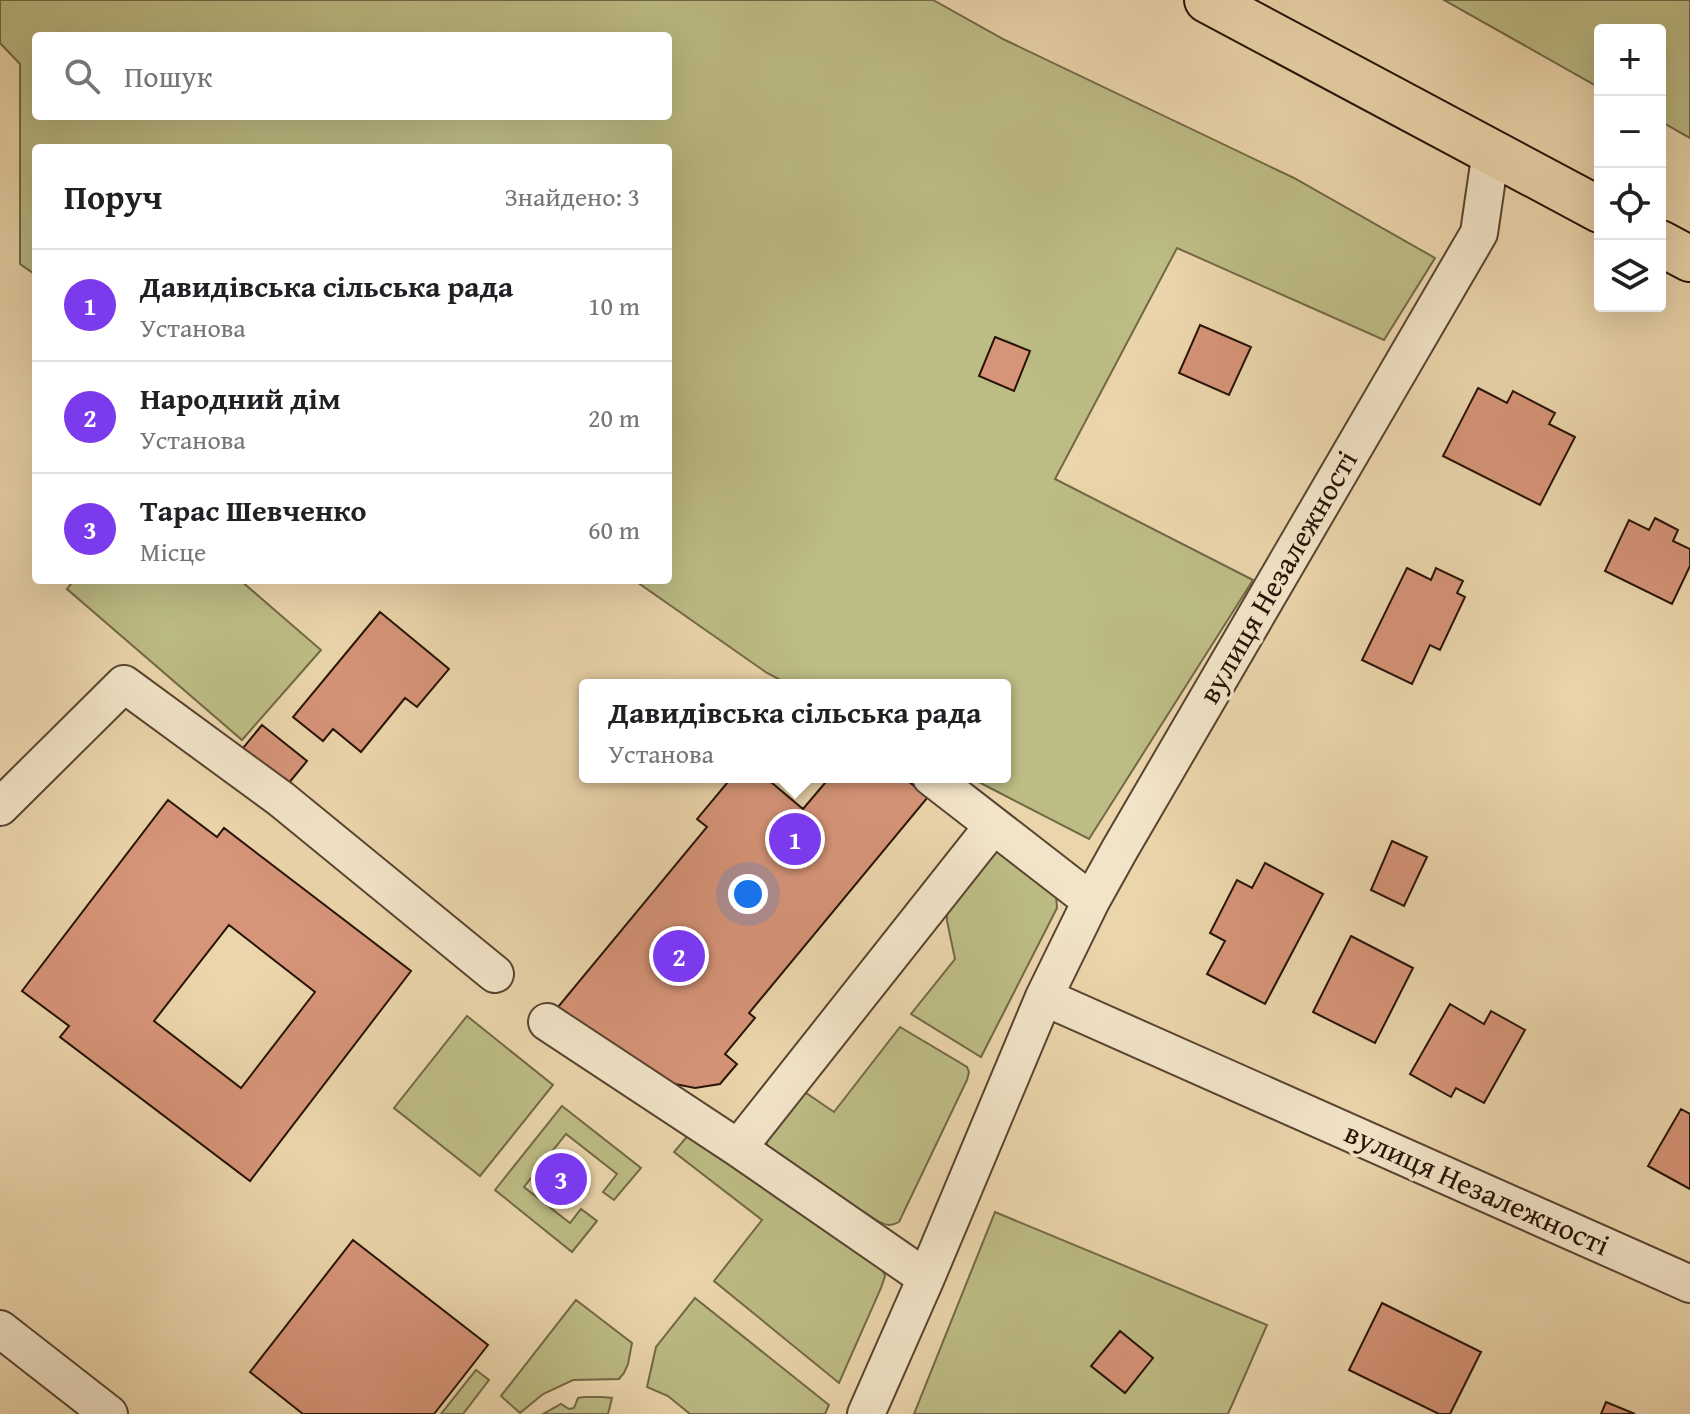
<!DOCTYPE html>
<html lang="uk">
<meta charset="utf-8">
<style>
:root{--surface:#fff;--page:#f6f6f6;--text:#202124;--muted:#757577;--line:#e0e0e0;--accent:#7c3aed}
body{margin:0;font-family:"Gentium Book Plus",serif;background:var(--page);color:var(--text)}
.controls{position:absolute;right:24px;top:24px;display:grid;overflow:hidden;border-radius:8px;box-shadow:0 8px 32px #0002}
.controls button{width:72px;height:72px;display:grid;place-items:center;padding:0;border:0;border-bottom:2px solid var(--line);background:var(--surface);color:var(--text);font:40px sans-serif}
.you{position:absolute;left:748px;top:894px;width:28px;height:28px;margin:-20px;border:6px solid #fff;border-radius:50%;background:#1a73e8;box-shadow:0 0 0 12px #1a73e833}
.badge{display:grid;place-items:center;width:52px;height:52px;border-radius:50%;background:var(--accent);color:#fff;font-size:26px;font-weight:700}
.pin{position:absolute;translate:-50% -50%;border:4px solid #fff;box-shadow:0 2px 8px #0006}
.popup{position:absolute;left:579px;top:679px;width:432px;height:104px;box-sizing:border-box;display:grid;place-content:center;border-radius:8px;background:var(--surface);filter:drop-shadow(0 2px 6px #0005);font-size:26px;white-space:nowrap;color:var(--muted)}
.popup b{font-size:30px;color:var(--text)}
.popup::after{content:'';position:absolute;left:50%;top:100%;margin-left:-16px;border:16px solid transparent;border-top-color:var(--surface)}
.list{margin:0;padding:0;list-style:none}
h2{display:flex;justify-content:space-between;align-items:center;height:104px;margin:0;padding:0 32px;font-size:34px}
h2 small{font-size:26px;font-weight:400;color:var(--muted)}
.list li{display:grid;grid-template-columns:52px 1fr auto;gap:24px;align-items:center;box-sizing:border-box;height:112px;padding:0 32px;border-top:2px solid var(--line)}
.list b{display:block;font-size:30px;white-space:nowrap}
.list p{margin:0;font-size:26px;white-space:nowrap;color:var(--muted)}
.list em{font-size:26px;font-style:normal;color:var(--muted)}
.icon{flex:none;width:44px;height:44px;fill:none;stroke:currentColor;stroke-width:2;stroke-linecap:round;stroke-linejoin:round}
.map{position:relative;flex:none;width:1690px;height:1414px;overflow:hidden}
.search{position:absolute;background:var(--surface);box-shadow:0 8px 32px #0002;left:32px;top:32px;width:640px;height:88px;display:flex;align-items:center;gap:20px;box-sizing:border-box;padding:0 28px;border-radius:8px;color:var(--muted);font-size:30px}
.panel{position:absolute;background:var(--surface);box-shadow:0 8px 32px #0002;left:32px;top:144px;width:640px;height:440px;border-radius:8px}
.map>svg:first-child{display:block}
</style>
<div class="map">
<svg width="1690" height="1414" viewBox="0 0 1690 1414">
<rect width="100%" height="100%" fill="#ebd5ab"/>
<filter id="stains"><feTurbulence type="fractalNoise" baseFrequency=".0025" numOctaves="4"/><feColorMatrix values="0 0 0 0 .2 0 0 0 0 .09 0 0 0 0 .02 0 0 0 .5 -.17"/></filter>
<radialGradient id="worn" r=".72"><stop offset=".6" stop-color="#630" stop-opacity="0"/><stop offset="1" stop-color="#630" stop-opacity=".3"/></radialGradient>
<!-- green -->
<path fill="#bdbc85" stroke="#726846" stroke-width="2" fill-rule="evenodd" d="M 0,0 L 933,0 L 1005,40 L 1294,178 L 1435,258 L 1384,340 L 1177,248 L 1055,479 L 1253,580 L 1089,839 L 969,777 L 1005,777 L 1005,685 L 790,685 L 767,673 L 634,580 L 668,580 L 668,148 L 36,148 L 36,275 L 20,264 L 20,64 L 0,43 ZM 36,36 L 668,36 L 668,116 L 36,116 Z
M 1444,0 L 1690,0 L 1690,138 L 1660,121 L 1660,30 L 1600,30 L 1600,88 Z
M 74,580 L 240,580 L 321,650 L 242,740 L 67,589 Z
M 997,847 L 1056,895 L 1057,908 L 981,1057 L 911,1014 L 955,959 L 947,921 L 947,906 Z
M 467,1016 L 553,1085 L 480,1176 L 394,1108 Z
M 900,1027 L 967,1067 L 969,1072 L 967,1080 L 899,1222 C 890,1227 885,1225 876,1220 L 768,1149 L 765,1136 L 802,1092 L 806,1093 L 834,1112 Z
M 562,1106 L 641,1168 L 614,1200 L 603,1192 L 617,1174 L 566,1134 L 524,1187 L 570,1223 L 581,1209 L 597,1221 L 572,1252 L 495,1190 Z
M 689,1134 L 881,1265 L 885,1276 L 881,1288 L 839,1383 L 714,1281 L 762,1220 L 674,1152 Z
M 995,1212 L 1267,1325 L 1228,1414 L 914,1414 Z
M 695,1298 L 829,1405 L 825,1414 L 690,1414 L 668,1396 L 647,1387 L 656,1347 Z
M 576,1300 L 632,1343 L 628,1364 L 624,1373 L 619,1379 L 573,1380 L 543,1394 L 520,1413 L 501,1396 Z
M 476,1370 L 489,1380 L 463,1414 L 441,1414 Z
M 584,1397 L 602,1397 L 612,1398 L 608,1414 L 543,1414 L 561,1404 L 569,1409 L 574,1408 L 578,1398 Z"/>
<!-- building -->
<path fill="#d69478" stroke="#281407" stroke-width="2" fill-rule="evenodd" d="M 1200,325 L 1251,347 L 1229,395 L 1179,373 Z
M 995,337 L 1030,351 L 1014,391 L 979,376 Z
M 1478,388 L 1507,403 L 1513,391 L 1555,413 L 1549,424 L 1575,437 L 1540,505 L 1443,456 Z
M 1655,518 L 1678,530 L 1673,541 L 1690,549 L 1690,566 L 1672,604 L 1605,571 L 1629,520 L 1649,530 Z
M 1407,568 L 1431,580 L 1436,568 L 1463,581 L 1457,593 L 1465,597 L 1440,650 L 1430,645 L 1412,684 L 1362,660 Z
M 380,612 L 449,669 L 417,707 L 405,698 L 361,752 L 333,729 L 323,741 L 293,717 Z
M 262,725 L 307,761 L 288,784 L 243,748 Z
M 732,777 L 765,777 L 803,809 L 830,777 L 903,777 L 928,797 L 749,1013 L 755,1018 L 725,1054 L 737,1064 L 720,1084 L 695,1088 L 650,1079 L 553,1013 L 707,827 L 697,819 Z
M 168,800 L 217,837 L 224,828 L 411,971 L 250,1181 L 60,1037 L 69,1026 L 22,991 ZM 229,925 L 315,992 L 241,1088 L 154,1021 Z
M 1392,841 L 1427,857 L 1404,906 L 1371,890 Z
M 1265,863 L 1323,894 L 1265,1004 L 1207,974 L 1225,941 L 1210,933 L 1237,880 L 1252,888 Z
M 1351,936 L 1413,968 L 1375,1043 L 1313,1012 Z
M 1450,1004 L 1484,1024 L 1491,1011 L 1525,1030 L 1484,1103 L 1456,1088 L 1451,1097 L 1410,1074 Z
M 1681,1109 L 1690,1114 L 1690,1189 L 1648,1166 Z
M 353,1240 L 488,1345 L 434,1414 L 303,1414 L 250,1372 Z
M 1382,1303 L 1481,1352 L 1450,1414 L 1439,1414 L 1349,1370 Z
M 1120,1331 L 1153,1358 L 1125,1393 L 1091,1366 Z
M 1606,1402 L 1635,1414 L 1601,1414 Z"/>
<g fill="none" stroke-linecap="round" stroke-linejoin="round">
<!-- minor casing -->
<g stroke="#594430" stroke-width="40">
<path id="minor" d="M 931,777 L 1091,901
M 0,807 L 124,684 L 281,799 L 495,974
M 1044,997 L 1690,1284
M 547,1022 L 738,1148 L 926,1278
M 738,1148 L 993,826
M 0,1329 L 109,1414
M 866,1414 L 926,1278 L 1044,997 L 1091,901 L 1120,849 L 1479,233 L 1491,151"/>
</g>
<!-- major casing -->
<g stroke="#281407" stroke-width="48">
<path id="major" d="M 1207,0 L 1600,210
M 1660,243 L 1690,259"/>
</g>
<!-- minor -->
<use href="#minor" stroke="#f2e4c8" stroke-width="36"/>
<!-- major -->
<use href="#major" stroke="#ebd5ab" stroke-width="44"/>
</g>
<g text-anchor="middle" stroke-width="7" stroke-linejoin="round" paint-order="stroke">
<!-- street labels -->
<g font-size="30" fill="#281407" stroke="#f2e4c8">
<text transform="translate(1278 577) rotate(-60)" y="10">вулиця Незалежності</text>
<text transform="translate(1477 1189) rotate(24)" y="10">вулиця Незалежності</text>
</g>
</g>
<rect width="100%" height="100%" filter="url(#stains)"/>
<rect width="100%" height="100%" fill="url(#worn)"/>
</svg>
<div class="controls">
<button>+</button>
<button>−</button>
<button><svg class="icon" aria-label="locate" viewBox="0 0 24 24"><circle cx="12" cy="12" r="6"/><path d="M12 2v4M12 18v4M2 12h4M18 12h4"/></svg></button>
<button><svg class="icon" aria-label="layers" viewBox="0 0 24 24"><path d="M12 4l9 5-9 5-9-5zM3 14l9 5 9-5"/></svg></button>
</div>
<div class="you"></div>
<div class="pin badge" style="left:795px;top:839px">1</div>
<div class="popup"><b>Давидівська сільська рада</b>Установа</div>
<div class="pin badge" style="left:679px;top:956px">2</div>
<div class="pin badge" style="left:561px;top:1179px">3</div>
<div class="search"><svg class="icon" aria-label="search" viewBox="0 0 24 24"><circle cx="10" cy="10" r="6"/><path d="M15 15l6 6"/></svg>Пошук</div>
<section class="panel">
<h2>Поруч<small>Знайдено: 3</small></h2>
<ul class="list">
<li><span class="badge">1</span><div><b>Давидівська сільська рада</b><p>Установа</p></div><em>10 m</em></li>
<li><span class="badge">2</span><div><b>Народний дім</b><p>Установа</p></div><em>20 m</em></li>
<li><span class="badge">3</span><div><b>Тарас Шевченко</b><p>Місце</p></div><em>60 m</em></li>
</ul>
</section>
</div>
